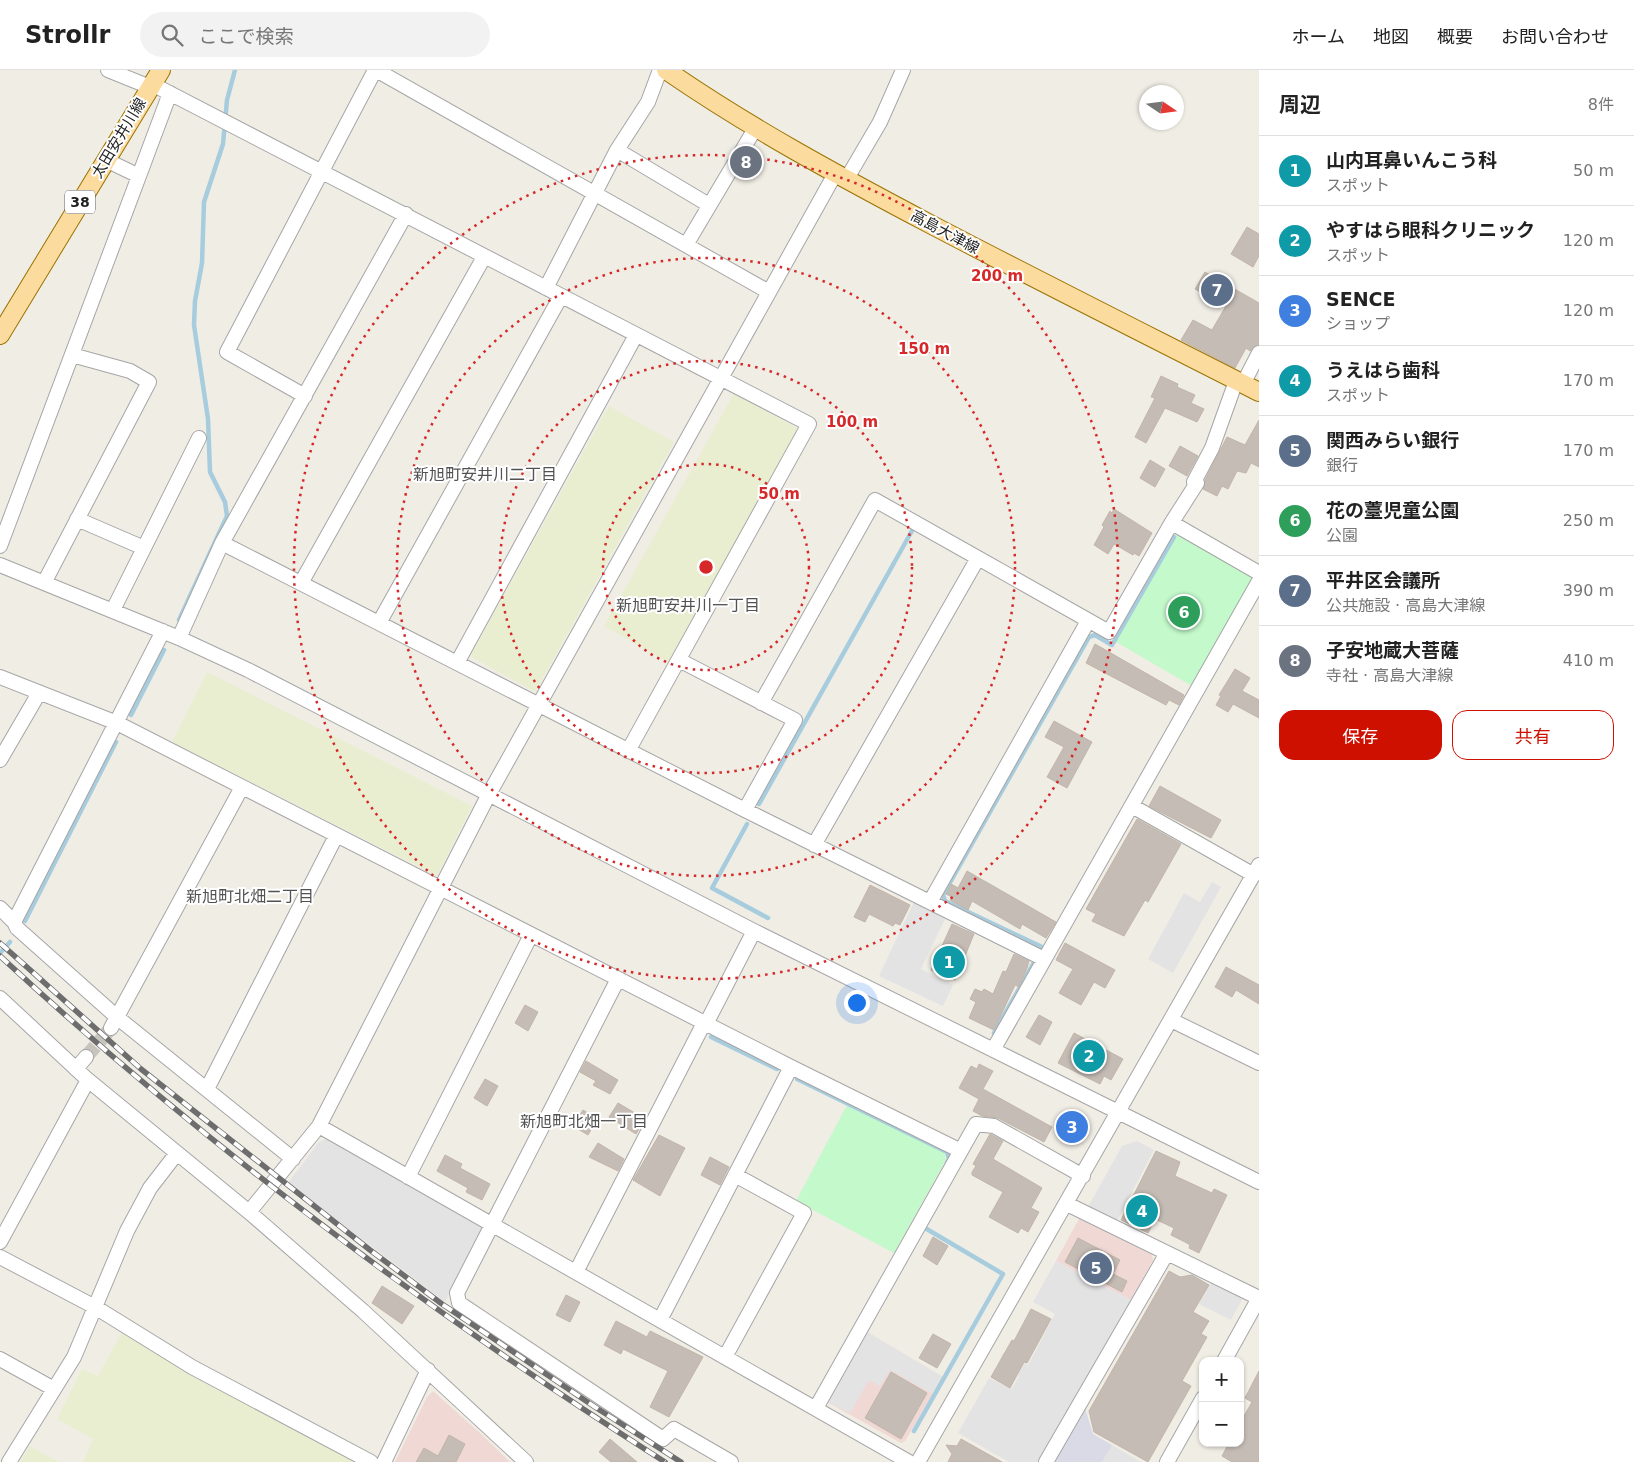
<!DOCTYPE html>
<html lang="ja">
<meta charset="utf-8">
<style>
:root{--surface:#fff;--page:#f2f2f2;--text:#222;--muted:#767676;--line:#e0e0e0;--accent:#ce1000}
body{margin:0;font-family:"DejaVu Sans","Noto Sans JP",sans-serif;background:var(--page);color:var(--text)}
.controls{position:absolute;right:15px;bottom:15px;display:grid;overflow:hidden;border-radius:10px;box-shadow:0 1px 4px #0004}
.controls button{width:45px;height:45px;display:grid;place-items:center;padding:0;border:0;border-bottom:1px solid var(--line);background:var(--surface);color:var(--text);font:25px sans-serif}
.compass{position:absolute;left:1139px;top:15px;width:45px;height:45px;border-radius:50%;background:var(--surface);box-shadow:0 1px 4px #0004;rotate:103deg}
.you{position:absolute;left:856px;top:932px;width:18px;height:18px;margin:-12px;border:4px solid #fff;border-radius:50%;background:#1a73e8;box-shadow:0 0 0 8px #1a73e833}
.badge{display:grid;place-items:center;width:32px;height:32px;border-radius:50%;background:var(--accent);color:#fff;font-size:16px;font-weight:700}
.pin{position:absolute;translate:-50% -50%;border:2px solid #fff;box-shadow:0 1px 5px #0006}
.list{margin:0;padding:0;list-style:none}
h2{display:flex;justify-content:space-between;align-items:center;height:65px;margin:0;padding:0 20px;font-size:21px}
h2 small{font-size:16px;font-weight:400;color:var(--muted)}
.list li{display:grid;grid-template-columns:32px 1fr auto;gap:15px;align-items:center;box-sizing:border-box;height:70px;padding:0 20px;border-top:1px solid var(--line)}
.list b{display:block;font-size:19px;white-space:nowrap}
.list p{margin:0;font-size:16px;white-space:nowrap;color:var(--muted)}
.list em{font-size:16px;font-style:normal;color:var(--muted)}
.actions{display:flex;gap:10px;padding:15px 20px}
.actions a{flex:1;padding:11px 0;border:1px solid var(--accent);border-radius:15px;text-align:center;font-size:18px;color:var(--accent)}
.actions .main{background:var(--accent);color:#fff}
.icon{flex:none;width:28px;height:28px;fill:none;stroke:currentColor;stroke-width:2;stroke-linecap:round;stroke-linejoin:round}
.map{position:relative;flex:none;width:1259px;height:1392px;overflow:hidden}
header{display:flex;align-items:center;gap:30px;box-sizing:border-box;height:70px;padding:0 25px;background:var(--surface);border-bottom:1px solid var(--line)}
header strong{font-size:24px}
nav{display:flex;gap:28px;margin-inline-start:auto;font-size:18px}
.search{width:350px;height:45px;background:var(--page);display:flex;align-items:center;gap:12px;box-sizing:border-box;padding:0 18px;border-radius:28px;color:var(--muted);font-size:19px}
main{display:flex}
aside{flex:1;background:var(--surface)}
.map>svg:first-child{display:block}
</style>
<header>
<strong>Strollr</strong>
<div class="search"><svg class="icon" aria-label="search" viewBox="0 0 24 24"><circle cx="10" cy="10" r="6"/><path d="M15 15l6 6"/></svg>ここで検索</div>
<nav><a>ホーム</a><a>地図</a><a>概要</a><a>お問い合わせ</a></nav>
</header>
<main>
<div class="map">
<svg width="1259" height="1392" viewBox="0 0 1259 1392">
<rect width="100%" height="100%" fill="#f0ede5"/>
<!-- commercial -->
<path fill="#f0d8d5" d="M 1080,1147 L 1151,1183 L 1153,1190 L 1131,1230 L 1056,1191 Z
M 867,1262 L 943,1307 L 905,1371 L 901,1373 L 827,1332 Z
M 433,1321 L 480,1363 L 510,1392 L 395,1392 L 427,1327 Z"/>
<!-- farmland -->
<path fill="#eaeed1" d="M 734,323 L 798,359 L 668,592 L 604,556 Z
M 609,336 L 674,372 L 535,622 L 470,586 Z
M 207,602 L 472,736 L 437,806 L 172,672 Z
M 122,1262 L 195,1308 L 358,1392 L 83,1392 L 93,1369 L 57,1349 L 82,1299 L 98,1306 Z
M 30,1376 L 59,1392 L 20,1392 Z"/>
<!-- park -->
<path fill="#c3f9cb" d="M 1178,463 L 1251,505 L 1252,512 L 1192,616 L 1116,572 Z
M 847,1035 L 944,1082 L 946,1090 L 894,1183 L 796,1131 Z"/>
<!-- parking -->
<path fill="#e3e3e3" d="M 1212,812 L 1221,817 L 1173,903 L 1148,889 L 1184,823 L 1200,832 Z
M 914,832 L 946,847 L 921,899 L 953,915 L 943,936 L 879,906 Z
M 326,1069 L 481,1157 L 481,1162 L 445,1232 L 288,1113 L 319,1072 Z
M 1137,1071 L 1154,1080 L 1117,1151 L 1088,1137 L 1122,1076 Z
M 1056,1191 L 1131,1230 L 1040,1392 L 1009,1392 L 958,1363 L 989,1308 L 1012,1319 L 1019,1306 L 998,1294 L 1003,1283 L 1028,1295 L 1055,1244 L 1033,1232 Z
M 1212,1211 L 1243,1228 L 1231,1250 L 1199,1234 Z
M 867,1262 L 943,1307 L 933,1324 L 890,1300 L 880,1316 L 869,1310 L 850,1343 L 827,1332 Z
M 1112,1375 L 1141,1392 L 1102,1392 Z"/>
<!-- plaza -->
<path fill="#dadae6" d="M 1085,1338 L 1093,1364 L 1112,1375 L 1102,1392 L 1054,1392 Z"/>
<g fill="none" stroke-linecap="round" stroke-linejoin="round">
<!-- stream -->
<path stroke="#a6ccdd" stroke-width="4.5" d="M 179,550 L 227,446 L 225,432 L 210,402 L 208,349 L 194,255 L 195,231 L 202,193 L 204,132 L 223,74 L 227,30 L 235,0
M 131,645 L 164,580
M 759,734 L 913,459
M 747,754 L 712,818 L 768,848
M 25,851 L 116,672
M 1042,877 L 945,831 L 943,825 L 1089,567 L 1095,565 L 1112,575 L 1174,467
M 0,883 L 10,872
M 994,963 L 1033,894
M 711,967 L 777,999
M 797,1009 L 947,1082 L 949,1089 L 947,1093
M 914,1361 L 1003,1204 L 925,1158"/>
</g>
<!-- building -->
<path fill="#c5bcb5" stroke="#c2b5a8" d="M 1247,157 L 1259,164 L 1259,186 L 1253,197 L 1231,184 Z
M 1205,202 L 1259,233 L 1259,274 L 1250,281 L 1246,278 L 1235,298 L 1181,270 L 1193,250 L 1212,260 L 1226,236 L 1195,219 Z
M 1161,306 L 1178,314 L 1177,317 L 1195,325 L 1191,333 L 1204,339 L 1197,352 L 1165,338 L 1146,373 L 1135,367 L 1155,328 L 1151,327 Z
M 1259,350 L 1259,397 L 1251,393 L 1246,403 L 1237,401 L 1228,419 L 1222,416 L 1217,426 L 1203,419 L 1205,410 L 1227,367 L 1245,375 Z
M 1180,376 L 1198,386 L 1187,406 L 1169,396 Z
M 1150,390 L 1165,399 L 1155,417 L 1140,408 Z
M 1114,439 L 1152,463 L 1139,486 L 1134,483 L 1133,485 L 1114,474 L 1108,484 L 1094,475 L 1104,457 L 1102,455 L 1110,441 L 1112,443 Z
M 1095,574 L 1184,625 L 1179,635 L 1169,630 L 1166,635 L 1086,593 Z
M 1235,599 L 1250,608 L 1242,621 L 1259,630 L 1259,648 L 1233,634 L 1228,642 L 1216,635 L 1221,626 L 1219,625 Z
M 1054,651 L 1092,672 L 1067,718 L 1047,707 L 1064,677 L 1045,667 Z
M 1160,716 L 1221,750 L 1211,768 L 1149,736 Z
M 1137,749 L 1181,774 L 1148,832 L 1145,830 L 1124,866 L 1092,851 L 1096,844 L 1086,839 Z
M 967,801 L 1056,852 L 1046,868 L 1022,854 L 1020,859 L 972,831 L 968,840 L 950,830 L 952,827 L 946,824 L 951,814 L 958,818 Z
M 870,815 L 910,835 L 900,855 L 895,853 L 893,856 L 869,844 L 865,852 L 854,847 Z
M 952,854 L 974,864 L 955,910 L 931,900 Z
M 1065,873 L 1115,900 L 1105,918 L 1094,912 L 1081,935 L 1059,923 L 1073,899 L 1056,890 Z
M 1014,884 L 1029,891 L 1027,898 L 1019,917 L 1015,915 L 994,960 L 969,948 L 976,932 L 970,929 L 975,919 L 982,922 L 984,919 L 993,924 L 1003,901 L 1006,902 Z
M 1226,897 L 1259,915 L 1259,934 L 1236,920 L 1232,927 L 1215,917 Z
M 525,935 L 538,942 L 528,961 L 515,953 Z
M 1039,945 L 1052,952 L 1040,975 L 1026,967 Z
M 1074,963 L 1123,989 L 1111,1010 L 1104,1006 L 1100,1014 L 1058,993 Z
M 586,991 L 618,1010 L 610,1024 L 593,1015 L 596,1011 L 580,1002 Z
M 979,994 L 993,1001 L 983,1019 L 1052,1057 L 1044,1072 L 998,1048 L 982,1046 L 973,1041 L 979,1029 L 959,1018 L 971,996 L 977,999 Z
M 485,1009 L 498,1016 L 487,1036 L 474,1028 Z
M 618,1033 L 645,1049 L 636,1064 L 609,1047 Z
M 583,1040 L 597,1049 L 588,1065 L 573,1056 Z
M 1066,1044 L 1087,1056 L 1078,1070 L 1071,1066 L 1069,1069 L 1056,1062 Z
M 990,1064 L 1003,1071 L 993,1089 L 1042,1118 L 1031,1138 L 1039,1142 L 1028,1162 L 1021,1158 L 1018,1163 L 989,1147 L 1003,1122 L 972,1105 L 972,1102 L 976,1096 L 973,1094 Z
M 659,1065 L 685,1078 L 660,1126 L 633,1110 Z
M 598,1073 L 624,1089 L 618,1101 L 589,1087 Z
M 1156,1081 L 1180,1092 L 1175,1106 L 1212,1123 L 1214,1119 L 1227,1125 L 1199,1183 L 1189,1178 L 1190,1175 L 1185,1172 L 1171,1165 L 1174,1158 L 1155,1149 L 1148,1163 L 1121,1150 Z
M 445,1085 L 462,1094 L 460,1098 L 490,1114 L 482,1130 L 466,1122 L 468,1118 L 437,1101 Z
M 710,1087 L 729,1097 L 720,1115 L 701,1105 Z
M 933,1167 L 948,1176 L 937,1195 L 923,1186 Z
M 1078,1168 L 1120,1190 L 1113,1204 L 1127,1211 L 1122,1222 L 1065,1192 Z
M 1169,1201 L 1180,1207 L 1192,1205 L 1209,1215 L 1193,1242 L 1209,1251 L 1201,1264 L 1207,1267 L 1182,1311 L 1191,1316 L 1148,1392 L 1094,1362 L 1089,1341 Z
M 382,1216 L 414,1236 L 402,1254 L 372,1233 Z
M 566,1225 L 580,1232 L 570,1252 L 556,1245 Z
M 1031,1239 L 1051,1249 L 1027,1293 L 1024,1292 L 1010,1318 L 991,1307 L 1012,1270 L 1014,1271 Z
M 616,1251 L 647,1267 L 650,1261 L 703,1287 L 669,1347 L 650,1337 L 668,1301 L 623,1279 L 621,1284 L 604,1275 Z
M 933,1264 L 951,1274 L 937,1298 L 919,1288 Z
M 1259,1301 L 1259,1392 L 1232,1392 L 1222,1386 L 1229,1373 L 1240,1373 L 1240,1353 L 1252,1332 L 1245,1328 Z
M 891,1302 L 927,1323 L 901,1369 L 865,1348 Z
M 449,1365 L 465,1374 L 456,1392 L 416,1392 L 424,1378 L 438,1386 Z
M 610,1369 L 637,1392 L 611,1392 L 599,1382 Z
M 961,1369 L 1002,1392 L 948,1392 L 952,1384 L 946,1375 L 957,1376 Z"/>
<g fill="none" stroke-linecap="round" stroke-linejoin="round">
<!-- minor-tunnel -->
<path stroke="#c6c4bd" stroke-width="14" stroke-dasharray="14 7" stroke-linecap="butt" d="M 86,987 L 111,958"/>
<!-- minor casing -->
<g stroke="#a6a6a6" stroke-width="16">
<path id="minor" d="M 108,0 L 150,17
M 376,0 L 769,222
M 152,14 L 809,354 L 628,681
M 617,80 L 709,135
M 139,106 L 170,23
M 846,110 L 880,52 L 903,0
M 406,144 L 222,473 L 745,740 L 1044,889
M 686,175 L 756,57
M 546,218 L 617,80 L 648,32 L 660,0
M 1243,314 L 1259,283
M 305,326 L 227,282 L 375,0
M 77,449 L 144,478
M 1172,453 L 1259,503
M 0,476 L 139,106 L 106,90
M 0,495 L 179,568 L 248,600 L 754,861 L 1259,1112
M 44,513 L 149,312 L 130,301 L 72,285
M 301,513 L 484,187
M 113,540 L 199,368
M 379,553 L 561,226
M 179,568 L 222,473
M 679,590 L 795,650 L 745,740
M 457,593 L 636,265
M 0,607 L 117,653 L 791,997 L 961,1081
M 761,633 L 875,430 L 978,488
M 0,690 L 39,623
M 1132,736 L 1254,805
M 814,775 L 978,488 L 1109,562 L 1172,452 L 1197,413 L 1194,412 L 1212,378 L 1236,311
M 930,832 L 1088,551
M 0,838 L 14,852 L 17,858 L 118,948 L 293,1089
M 14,852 L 163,561
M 618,909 L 457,1223 L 459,1233 L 663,1369 L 674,1359 L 731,1392
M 0,928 L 88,1010 L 249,1142 L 363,1241 L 526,1392
M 1171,950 L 1259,993
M 706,954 L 754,861
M 111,958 L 242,717
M 993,980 L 1259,511
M 76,999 L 86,987
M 207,1019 L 336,766
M 319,1056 L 909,1392
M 408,1107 L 531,865
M 1067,1134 L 1259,1228
M 249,1142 L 319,1056 L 489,724 L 835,104
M 0,1172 L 88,1010
M 0,1187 L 95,1237 L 192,1297 L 371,1392
M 576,1202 L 704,953
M 660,1250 L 791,997
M 725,1287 L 804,1143 L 735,1105
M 0,1289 L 54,1319
M 1224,1291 L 1259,1228
M 816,1338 L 976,1054 L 994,1056 L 1083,1106
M 9,1392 L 74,1287 L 127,1161 L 150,1118 L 177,1083
M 384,1392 L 428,1300
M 918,1392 L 1259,795
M 1046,1392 L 1167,1183
M 1167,1392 L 1203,1328"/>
</g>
<!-- major casing -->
<g stroke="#9a7300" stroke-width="20">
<path id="major" d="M 666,0 C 750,58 839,106 930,154 C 1039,211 1149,266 1259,322
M 0,265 L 161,0"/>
</g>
<!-- minor -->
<use href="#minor" stroke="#fff" stroke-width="14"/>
<!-- major -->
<use href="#major" stroke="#fcdb9f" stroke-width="18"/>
<!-- rail casing -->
<g stroke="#6d6d6d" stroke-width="5.5">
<path id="rail" d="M 0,873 L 141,999 L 370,1180 L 442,1234 L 595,1337 L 681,1392
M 0,886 C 205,1076 429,1242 665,1392"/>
</g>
<!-- rail -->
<use href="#rail" stroke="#fff" stroke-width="4" stroke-dasharray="11" stroke-linecap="butt"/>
</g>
<!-- distance rings -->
<g fill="none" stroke="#d62828" stroke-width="2.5" stroke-dasharray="2.5 5">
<circle cx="706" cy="497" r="103"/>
<circle cx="706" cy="497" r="206"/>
<circle cx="706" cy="497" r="309"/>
<circle cx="706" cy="497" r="412"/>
</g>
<g text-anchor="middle" stroke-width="4" stroke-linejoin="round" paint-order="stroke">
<!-- shield labels -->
<rect fill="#fff" stroke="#626262" stroke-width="1" x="65" y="120.5" width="30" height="23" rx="4"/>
<g font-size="14" font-weight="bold" fill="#1f1f1f">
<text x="80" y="137">38</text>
</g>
<!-- street labels -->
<g font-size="15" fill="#1f1f1f" stroke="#fff">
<text transform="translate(119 68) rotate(-59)" y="5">太田安井川線</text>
<text transform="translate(945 162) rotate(28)" y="5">高島大津線</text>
</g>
<!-- neighbourhood labels -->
<g font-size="16" fill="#525252" stroke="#fff">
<text x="485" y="410">新旭町安井川二丁目</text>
<text x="688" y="541">新旭町安井川一丁目</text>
<text x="250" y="832">新旭町北畑二丁目</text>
<text x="584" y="1057">新旭町北畑一丁目</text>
</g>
</g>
<circle cx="706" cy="497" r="8" fill="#d62828" stroke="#fff" stroke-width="2.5"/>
<g font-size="15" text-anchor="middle" font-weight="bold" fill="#d62828" stroke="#fff" stroke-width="4" stroke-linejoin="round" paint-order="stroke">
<text x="997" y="211">200 m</text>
<text x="924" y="284">150 m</text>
<text x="852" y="357">100 m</text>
<text x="779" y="429">50 m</text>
</g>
</svg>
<div class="controls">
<button>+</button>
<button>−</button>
</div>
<svg class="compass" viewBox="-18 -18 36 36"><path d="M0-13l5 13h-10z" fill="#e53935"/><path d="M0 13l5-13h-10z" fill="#767676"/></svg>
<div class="you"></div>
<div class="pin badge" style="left:949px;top:892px;background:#0f9aa8">1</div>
<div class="pin badge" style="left:1089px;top:986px;background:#0f9aa8">2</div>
<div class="pin badge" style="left:1072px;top:1057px;background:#3f7fe0">3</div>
<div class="pin badge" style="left:1142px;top:1141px;background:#0f9aa8">4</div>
<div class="pin badge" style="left:1096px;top:1198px;background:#5c6f8a">5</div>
<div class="pin badge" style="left:1184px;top:542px;background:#2e9e5b">6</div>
<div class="pin badge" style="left:1217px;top:220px;background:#5c6f8a">7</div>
<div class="pin badge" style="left:746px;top:92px;background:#6b7280">8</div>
</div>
<aside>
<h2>周辺<small>8件</small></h2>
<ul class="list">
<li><span class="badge" style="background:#0f9aa8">1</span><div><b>山内耳鼻いんこう科</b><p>スポット</p></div><em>50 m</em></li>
<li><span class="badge" style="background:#0f9aa8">2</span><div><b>やすはら眼科クリニック</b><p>スポット</p></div><em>120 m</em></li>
<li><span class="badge" style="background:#3f7fe0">3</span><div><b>SENCE</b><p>ショップ</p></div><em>120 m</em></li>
<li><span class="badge" style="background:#0f9aa8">4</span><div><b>うえはら歯科</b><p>スポット</p></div><em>170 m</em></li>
<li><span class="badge" style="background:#5c6f8a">5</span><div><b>関西みらい銀行</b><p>銀行</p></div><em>170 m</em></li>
<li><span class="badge" style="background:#2e9e5b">6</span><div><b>花の薹児童公園</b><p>公園</p></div><em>250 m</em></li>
<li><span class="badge" style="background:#5c6f8a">7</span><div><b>平井区会議所</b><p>公共施設 · 高島大津線</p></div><em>390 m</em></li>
<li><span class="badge" style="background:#6b7280">8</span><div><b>子安地蔵大菩薩</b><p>寺社 · 高島大津線</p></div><em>410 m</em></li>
</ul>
<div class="actions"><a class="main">保存</a><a>共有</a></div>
</aside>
</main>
